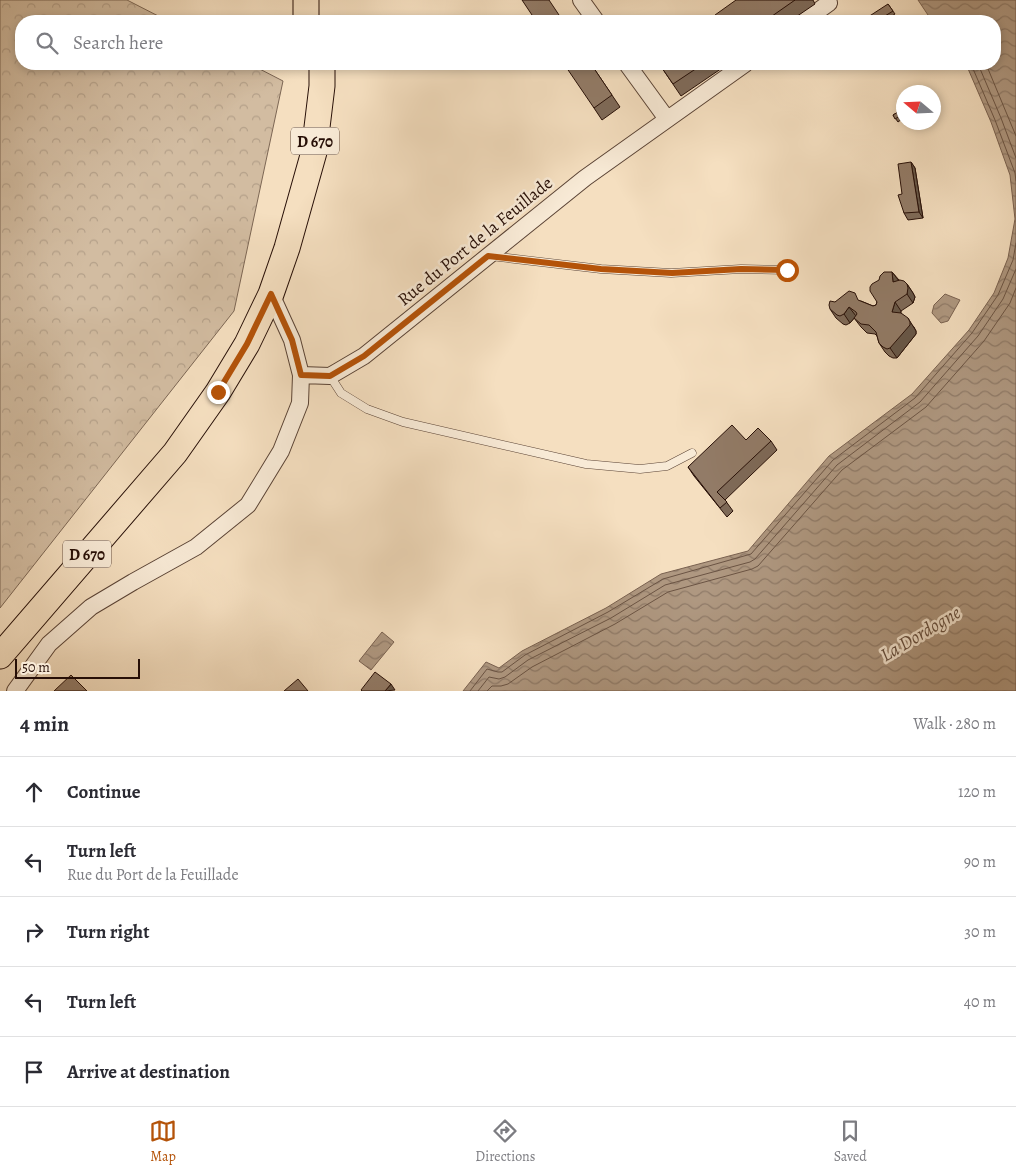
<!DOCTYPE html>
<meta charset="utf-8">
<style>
:root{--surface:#fff;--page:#f7f7f7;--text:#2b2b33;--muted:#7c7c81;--line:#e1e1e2;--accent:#b45309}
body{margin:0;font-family:Alegreya,serif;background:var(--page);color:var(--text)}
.compass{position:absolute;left:896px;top:85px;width:45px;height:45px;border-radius:50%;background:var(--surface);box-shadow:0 2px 8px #0003;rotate:289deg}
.scale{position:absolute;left:15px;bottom:12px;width:125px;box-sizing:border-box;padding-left:5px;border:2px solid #270f07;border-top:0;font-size:14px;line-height:18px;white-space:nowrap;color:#270f07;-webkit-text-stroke:4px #f8ead6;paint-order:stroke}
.stop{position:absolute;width:15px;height:15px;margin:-11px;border:4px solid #b45309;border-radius:50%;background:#fff}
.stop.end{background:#b45309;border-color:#fff;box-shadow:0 1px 5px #0008}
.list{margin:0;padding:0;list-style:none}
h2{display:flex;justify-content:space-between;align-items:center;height:65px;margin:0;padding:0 20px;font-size:21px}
h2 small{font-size:16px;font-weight:400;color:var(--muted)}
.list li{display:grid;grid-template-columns:32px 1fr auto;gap:15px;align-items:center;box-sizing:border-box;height:70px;padding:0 20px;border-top:1px solid var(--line)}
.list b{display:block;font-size:19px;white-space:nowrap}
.list p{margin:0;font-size:16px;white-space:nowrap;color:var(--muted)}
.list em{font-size:16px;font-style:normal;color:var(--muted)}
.icon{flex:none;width:28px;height:28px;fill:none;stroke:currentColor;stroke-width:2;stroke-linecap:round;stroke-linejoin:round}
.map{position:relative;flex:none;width:1016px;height:691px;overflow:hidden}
.search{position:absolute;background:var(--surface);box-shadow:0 2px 8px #0003;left:15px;right:15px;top:15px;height:55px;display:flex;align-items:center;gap:12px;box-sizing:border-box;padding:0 18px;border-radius:20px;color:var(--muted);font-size:19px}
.sheet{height:415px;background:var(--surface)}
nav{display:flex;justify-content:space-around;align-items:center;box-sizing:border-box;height:70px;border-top:1px solid var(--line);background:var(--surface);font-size:14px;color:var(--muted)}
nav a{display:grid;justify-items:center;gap:2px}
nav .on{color:var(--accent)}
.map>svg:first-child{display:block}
</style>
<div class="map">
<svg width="1016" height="691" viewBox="0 0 1016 691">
<defs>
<pattern id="forest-crowns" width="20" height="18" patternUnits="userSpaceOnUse" patternTransform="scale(1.25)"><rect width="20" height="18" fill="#d2bca1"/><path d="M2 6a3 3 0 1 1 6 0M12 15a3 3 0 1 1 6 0" fill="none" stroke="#b4a089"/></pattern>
<pattern id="water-waves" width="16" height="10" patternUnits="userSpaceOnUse" patternTransform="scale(1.25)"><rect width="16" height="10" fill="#af9881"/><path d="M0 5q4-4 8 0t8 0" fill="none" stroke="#8e7a68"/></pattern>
</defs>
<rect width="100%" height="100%" fill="#f5dfc0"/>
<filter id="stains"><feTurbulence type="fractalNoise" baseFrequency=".004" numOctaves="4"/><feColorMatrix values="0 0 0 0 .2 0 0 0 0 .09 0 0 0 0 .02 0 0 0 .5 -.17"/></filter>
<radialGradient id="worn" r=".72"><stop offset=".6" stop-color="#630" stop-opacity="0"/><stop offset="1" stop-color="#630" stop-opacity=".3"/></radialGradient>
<!-- forest -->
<path fill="url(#forest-crowns)" stroke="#7c6654" d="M 0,0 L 127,0 L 168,21 L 21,21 L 21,64 L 250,64 L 283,81 L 234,311 L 0,608 Z"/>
<!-- water -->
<path fill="url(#water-waves)" stroke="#796150" d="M 918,0 L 1016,0 L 1016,691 L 463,691 L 486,662 L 499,668 L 522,651 L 606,608 L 661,574 L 748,551 L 829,456 L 912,394 L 969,330 L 994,293 L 1008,258 L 1015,219 L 1010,175 L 991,122 L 966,64 L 995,64 L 995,21 L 932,21 Z
M 945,294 L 960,300 L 948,321 L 941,323 L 932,313 L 934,305 Z
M 382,632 L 394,642 L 371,670 L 359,661 Z"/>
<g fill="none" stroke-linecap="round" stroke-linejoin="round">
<!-- shore -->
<path stroke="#6b5444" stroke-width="1" d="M 971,64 L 995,120 L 1015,173 L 1016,181
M 978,64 L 1001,118 L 1016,158
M 986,64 L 1016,136
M 470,691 L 487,669 L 498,672 L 502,672 L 525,655 L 608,612 L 663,579 L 751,554 L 833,460 L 915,398 L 972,333 L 998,295 L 1013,260 L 1016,243
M 478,691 L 489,677 L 499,679 L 505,677 L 528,660 L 611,618 L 665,585 L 750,562 L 755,559 L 837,465 L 920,402 L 978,336 L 1003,299 L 1016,269
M 487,691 L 492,686 L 501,686 L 508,684 L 532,667 L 615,624 L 668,592 L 752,569 L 758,566 L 842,470 L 926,407 L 984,341 L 1010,303 L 1016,288"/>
<!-- lane casing -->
<g stroke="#5a4335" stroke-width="9">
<path id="lane" d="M 490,256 L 601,269 L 671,273 L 741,269 L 787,270
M 330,376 L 341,393 L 367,409 L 403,422 L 586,464 L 640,469 L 667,466 L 692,453"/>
</g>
<!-- street casing -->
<g stroke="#5a4335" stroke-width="18">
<path id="street" d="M 581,0 L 596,21
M 804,21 L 829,3
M 627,64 L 667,119
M 301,375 L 330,376 L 364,356 L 585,178 L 745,64
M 15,691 L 49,644 L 91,607 L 133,582 L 196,547 L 248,505 L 281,451 L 300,403 L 301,375 L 292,340 L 271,294"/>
</g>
<!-- primary casing -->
<g stroke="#270f07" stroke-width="27">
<path id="primary" d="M 306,0 L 306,21
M 0,656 L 175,453 L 218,392 L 247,344 L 271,294 L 287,248 L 314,152 L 322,86 L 322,64"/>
</g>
<!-- lane -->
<use href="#lane" stroke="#f8ead6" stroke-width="8"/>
<!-- street -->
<use href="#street" stroke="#f8ead6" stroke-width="16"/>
<!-- primary -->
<use href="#primary" stroke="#f5dfc0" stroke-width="25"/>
</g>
<!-- wall -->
<path fill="#7e6a59" stroke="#270f07" d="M 736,0 L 813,0 L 815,4 L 790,21 L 719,21 Z
M 888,4 L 895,14 L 884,21 L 871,21 Z
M 591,64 L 620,107 L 602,120 L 594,108 Z
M 667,64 L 728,64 L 681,96 L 662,68 Z
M 893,64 L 905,64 L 897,69 Z
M 898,112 L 902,119 L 898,122 L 893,115 Z
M 911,162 L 915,168 L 923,218 L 908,220 L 904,213 Z
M 892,272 L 899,280 L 907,284 L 913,293 L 915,297 L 913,303 L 901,311 L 901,313 L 914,327 L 916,331 L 916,334 L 897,358 L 893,358 L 889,356 L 885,352 L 879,343 L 877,336 L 875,334 L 867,333 L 861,327 L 854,318 L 855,317 L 850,323 L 846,325 L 843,324 L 836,318 L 830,309 L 835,302 L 861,301 L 873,306 L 876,305 L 877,302 L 879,280 Z
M 746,440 L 771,441 L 777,450 L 725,500 L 733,511 L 727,517 L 694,476 L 688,467 Z"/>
<!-- shaded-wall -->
<path fill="#665648" stroke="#270f07" d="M 911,162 L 915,168 L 923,218 L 919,212 Z
M 892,272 L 899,281 L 893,282 Z
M 907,284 L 913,293 L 915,297 L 913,303 L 907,294 Z
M 895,302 L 901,311 L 898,321 L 892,312 Z
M 849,307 L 856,316 L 850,323 L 844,314 Z
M 908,318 L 916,331 L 916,334 L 897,358 L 890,348 Z
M 391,684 L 395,690 L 385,691 Z"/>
<!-- building -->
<path fill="#927b67" stroke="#270f07" d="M 522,0 L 549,0 L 563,21 L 536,21 Z
M 736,0 L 795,0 L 765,21 L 719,21 L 715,15 Z
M 888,4 L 893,11 L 877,21 L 871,21 L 868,17 Z
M 903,18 L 906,21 L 898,21 Z
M 564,64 L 591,64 L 612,95 L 594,108 Z
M 667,64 L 703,64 L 673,84 L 662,68 Z
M 898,112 L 900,116 L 895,119 L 893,115 Z
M 911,162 L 919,212 L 904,213 L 898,195 L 902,194 L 898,164 Z
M 884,272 L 892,272 L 893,282 L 900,280 L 904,281 L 907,284 L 908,288 L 907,294 L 895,302 L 892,312 L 901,313 L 908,318 L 910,322 L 910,325 L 890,348 L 887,349 L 883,347 L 879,343 L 876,332 L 869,325 L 861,324 L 854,318 L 857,314 L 856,312 L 849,307 L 844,314 L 840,316 L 837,315 L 830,309 L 829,305 L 830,301 L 835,302 L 849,291 L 855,293 L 858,300 L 873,306 L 876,305 L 877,302 L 870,291 L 870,287 L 872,284 L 879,280 L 880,276 Z
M 732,425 L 746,440 L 758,428 L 771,441 L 717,492 L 727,502 L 720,508 L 688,467 Z
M 375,672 L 391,684 L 385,691 L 362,691 L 361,690 Z
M 71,675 L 87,691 L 54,691 Z
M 298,679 L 308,691 L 284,691 Z"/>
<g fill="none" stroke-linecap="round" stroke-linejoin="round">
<!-- route -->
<path stroke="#b45309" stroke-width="6" d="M 218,392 L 247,344 L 271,294 L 292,340 L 301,375 L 330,376 L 364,356 L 488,256 L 601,269 L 672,273 L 741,269 L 787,270"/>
</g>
<g text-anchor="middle" stroke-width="5" stroke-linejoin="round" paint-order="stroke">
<!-- shield labels -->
<g fill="#f8ead6" stroke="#665145" stroke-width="1">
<rect x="291" y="127.5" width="48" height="27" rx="4"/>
<rect x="63" y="540.5" width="48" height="27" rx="4"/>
</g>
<g font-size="16" font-weight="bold" fill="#270f07">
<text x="315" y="147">D 670</text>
<text x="87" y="560">D 670</text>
</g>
<!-- street labels -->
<g font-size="18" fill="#270f07" stroke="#f8ead6">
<text transform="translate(475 241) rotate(-39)" y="6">Rue du Port de la Feuillade</text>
</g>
<!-- water labels -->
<g font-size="19" font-style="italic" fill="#644d3e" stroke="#f8ead6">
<text transform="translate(920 633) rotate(-31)" y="7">La Dordogne</text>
</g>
</g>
<rect width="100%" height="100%" filter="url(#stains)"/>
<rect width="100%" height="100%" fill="url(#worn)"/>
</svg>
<svg class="compass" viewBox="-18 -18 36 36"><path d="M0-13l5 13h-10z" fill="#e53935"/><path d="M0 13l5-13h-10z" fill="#7c7c81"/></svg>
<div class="scale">50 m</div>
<div class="stop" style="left:787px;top:270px"></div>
<div class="stop end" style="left:218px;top:392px"></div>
<div class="search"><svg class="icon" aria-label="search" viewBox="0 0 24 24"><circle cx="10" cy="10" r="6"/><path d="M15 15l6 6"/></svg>Search here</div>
</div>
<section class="sheet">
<h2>4 min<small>Walk · 280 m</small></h2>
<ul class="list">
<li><svg class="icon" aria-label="ahead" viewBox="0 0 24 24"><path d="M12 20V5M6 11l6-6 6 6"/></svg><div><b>Continue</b></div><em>120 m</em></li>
<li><svg class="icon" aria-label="left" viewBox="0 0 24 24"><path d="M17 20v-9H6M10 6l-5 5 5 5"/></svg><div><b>Turn left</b><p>Rue du Port de la Feuillade</p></div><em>90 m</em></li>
<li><svg class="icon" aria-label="right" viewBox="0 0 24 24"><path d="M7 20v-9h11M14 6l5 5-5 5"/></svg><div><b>Turn right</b></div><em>30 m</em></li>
<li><svg class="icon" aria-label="left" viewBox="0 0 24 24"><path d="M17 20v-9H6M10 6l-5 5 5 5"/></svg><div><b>Turn left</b></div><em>40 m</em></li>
<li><svg class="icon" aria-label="arrive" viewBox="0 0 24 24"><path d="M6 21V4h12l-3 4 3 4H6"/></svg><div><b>Arrive at destination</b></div></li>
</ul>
</section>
<nav>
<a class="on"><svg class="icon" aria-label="map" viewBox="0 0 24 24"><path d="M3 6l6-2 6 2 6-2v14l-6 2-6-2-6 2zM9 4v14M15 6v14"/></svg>Map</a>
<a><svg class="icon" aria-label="directions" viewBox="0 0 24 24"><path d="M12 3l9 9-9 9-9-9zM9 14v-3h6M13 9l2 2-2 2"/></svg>Directions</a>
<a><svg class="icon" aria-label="saved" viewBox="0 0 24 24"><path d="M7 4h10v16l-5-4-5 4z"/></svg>Saved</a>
</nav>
